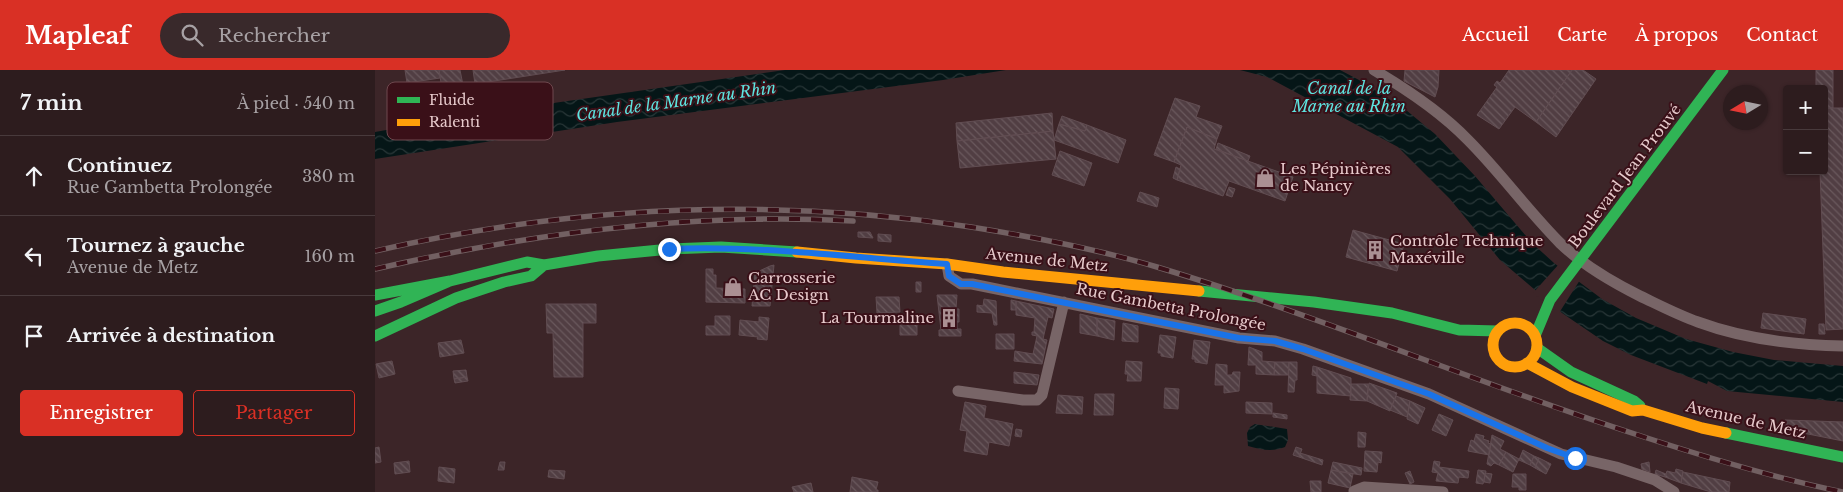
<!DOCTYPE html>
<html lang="fr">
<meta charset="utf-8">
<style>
:root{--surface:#2d1c1e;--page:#39292b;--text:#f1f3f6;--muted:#a7a1a4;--line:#483a3c;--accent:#d93025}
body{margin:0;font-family:"Libre Baskerville",serif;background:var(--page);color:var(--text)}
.controls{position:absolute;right:15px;top:15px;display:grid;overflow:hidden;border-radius:5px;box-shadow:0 1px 4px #0004}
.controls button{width:45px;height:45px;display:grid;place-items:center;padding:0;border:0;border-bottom:1px solid var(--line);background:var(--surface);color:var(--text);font:25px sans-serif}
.compass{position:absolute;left:1348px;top:15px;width:45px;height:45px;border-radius:50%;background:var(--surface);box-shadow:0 1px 4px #0004;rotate:260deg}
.stop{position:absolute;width:15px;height:15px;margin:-11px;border:4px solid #1a73e8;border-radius:50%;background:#fff}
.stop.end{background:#1a73e8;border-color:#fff;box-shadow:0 1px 5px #0008}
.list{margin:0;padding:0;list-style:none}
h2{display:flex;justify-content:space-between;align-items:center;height:65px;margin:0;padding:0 20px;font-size:21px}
h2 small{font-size:16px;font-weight:400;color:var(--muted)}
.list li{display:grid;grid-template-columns:32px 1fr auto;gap:15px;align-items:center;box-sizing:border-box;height:80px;padding:0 20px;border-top:1px solid var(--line)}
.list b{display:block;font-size:19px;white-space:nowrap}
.list p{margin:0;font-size:16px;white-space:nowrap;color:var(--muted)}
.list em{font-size:16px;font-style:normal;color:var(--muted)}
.actions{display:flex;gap:10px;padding:15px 20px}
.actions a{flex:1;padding:11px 0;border:1px solid var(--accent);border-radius:5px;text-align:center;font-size:18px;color:var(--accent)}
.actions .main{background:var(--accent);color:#fff}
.icon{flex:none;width:28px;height:28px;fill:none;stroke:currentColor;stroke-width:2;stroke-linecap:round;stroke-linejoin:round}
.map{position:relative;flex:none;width:1468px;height:422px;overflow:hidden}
header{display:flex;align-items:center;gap:30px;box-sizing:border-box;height:70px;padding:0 25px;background:var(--accent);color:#fff}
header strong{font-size:24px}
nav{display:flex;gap:28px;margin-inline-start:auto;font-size:18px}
.search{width:350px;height:45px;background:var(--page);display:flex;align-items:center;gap:12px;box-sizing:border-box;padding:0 18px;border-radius:28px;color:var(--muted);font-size:19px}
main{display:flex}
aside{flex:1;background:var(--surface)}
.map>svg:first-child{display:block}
</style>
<header>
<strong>Mapleaf</strong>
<div class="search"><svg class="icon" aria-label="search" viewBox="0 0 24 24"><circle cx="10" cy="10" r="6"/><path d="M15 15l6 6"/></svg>Rechercher</div>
<nav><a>Accueil</a><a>Carte</a><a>À propos</a><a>Contact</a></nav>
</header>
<main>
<aside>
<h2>7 min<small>À pied · 540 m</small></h2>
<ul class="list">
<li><svg class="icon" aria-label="ahead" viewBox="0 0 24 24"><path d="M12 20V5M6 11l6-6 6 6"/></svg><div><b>Continuez</b><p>Rue Gambetta Prolongée</p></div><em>380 m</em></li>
<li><svg class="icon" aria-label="left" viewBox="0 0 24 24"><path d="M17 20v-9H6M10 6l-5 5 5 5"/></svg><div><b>Tournez à gauche</b><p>Avenue de Metz</p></div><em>160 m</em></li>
<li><svg class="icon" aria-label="arrive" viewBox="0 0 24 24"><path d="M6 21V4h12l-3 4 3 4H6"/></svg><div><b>Arrivée à destination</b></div></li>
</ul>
<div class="actions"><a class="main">Enregistrer</a><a>Partager</a></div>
</aside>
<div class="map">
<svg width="1468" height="422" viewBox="0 0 1468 422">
<defs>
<pattern id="water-waves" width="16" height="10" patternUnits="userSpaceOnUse" patternTransform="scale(1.25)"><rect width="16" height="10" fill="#051617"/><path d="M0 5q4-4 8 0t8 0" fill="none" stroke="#293738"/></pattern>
<pattern id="building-back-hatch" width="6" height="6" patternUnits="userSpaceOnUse" patternTransform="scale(1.25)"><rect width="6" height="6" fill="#513e43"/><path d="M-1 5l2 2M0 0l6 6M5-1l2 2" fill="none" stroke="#6a595d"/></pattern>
</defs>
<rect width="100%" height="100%" fill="#3c2528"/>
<!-- water -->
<path fill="url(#water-waves)" d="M 410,0 L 631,0 L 568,10 L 242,52 L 0,89 L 0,62 L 101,44 Z
M 865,0 L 965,0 L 984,10 L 1031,40 L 1060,64 L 1100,106 L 1157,173 L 1179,193 L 1227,229 L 1261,248 L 1311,269 L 1358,282 L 1399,290 L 1468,296 L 1468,332 L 1352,321 L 1333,311 L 1332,314 L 1256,285 L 1228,271 L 1187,243 L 1125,190 L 1075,129 L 1023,77 L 892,7 Z
M 880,354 L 912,359 L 913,370 L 910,377 C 898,382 886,380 873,376 L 872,363 L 875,357 Z"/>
<!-- pier -->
<path fill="#3c2528" d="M 1184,194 L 1205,210 L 1184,243 L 1158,223 Z"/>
<!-- building -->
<path fill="url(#building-back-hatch)" stroke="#614d52" d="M 30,0 L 64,0 L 65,8 L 32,13 Z
M 64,0 L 85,0 L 88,15 L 67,19 Z
M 98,0 L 190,0 L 100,14 Z
M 1030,0 L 1064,0 L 1063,17 L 1060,27 L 1029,11 Z
M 1134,0 L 1197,0 L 1161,52 L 1140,37 L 1124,59 L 1102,45 L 1122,17 L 1119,15 L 1122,11 L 1125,13 Z
M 1197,0 L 1208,0 L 1221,9 L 1181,67 L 1161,52 Z
M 1441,0 L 1458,0 L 1458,38 L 1449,38 L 1449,19 L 1441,19 Z
M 800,28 L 825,36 L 821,47 L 847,56 L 842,69 L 812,57 L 799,92 L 779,85 Z
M 1449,38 L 1468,38 L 1468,259 L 1451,260 L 1445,101 L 1449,101 Z
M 677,43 L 678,61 L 582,71 L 581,53 Z
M 687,46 L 712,55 L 710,61 L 684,54 Z
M 684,54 L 710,61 L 712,55 L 751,70 L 743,93 L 679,70 Z
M 812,57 L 842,69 L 839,79 L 918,107 L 910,131 L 854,111 L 848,126 L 802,110 L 806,95 L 799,92 Z
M 678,61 L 681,89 L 585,98 L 582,71 Z
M 843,73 L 875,86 L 873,91 L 841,79 Z
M 685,81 L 717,93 L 709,116 L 677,105 Z
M 801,97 L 805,99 L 802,110 L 798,108 Z
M 854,117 L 860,119 L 857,127 L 851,125 Z
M 765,122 L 784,128 L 782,137 L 762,131 Z
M 978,160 L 1029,174 L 1022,201 L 971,187 Z
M 483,162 L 495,162 L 498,168 L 483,167 Z
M 503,164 L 516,165 L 516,172 L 503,171 Z
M 399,195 L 395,236 L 377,236 L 380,203 L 395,196 Z
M 331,199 L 338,199 L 338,205 L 341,205 L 341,218 L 370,219 L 370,233 L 331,232 Z
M 541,212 L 546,212 L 546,222 L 541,222 Z
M 562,225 L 582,225 L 581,239 L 584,239 L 584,252 L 582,252 L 582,259 L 586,259 L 586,266 L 564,266 L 564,260 L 566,260 Z
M 501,227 L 524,227 L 525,242 L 502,243 Z
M 609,229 L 621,231 L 622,255 L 619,255 L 617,243 L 602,242 L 602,235 L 608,236 Z
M 636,230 L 641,231 L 641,240 L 636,240 Z
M 641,231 L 679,239 L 677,248 L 673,247 L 668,269 L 672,270 L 667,294 L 639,291 L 640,281 L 658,284 L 662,266 L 657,265 L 657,262 L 659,262 L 660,248 L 641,245 Z
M 171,234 L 221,234 L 221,253 L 208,253 L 208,307 L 179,307 L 178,263 L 172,263 Z
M 1388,243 L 1431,249 L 1429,264 L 1386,258 Z
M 705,244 L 722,248 L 722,266 L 705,263 Z
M 340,246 L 355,246 L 355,265 L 331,265 L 331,256 L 340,256 Z
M 384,247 L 394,248 L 392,270 L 382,269 L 383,267 L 364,265 L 365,250 L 384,252 Z
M 542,247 L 542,265 L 525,265 L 525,249 Z
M 722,248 L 740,251 L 739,270 L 722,266 Z
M 748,253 L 763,256 L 763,272 L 747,271 Z
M 1444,254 L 1449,254 L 1450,264 L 1444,264 Z
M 621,264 L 639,264 L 639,279 L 621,279 Z
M 785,265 L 801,267 L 798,288 L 786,286 L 786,283 L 783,283 Z
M 86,270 L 89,283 L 65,287 L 63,273 Z
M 819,270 L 835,272 L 832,294 L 820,292 L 820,289 L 817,289 Z
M 874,277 L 887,282 L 887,291 L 900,292 L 899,305 L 881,304 L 881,295 L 873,295 Z
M 17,291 L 20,304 L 4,308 L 1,294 Z
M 751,291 L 767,292 L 766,311 L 752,311 L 753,304 L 750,304 Z
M 900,292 L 914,292 L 913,305 L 899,305 Z
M 914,292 L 922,292 L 922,310 L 920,310 L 919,322 L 913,322 Z
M 841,294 L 852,295 L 852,305 L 857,305 L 858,302 L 865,302 L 864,321 L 849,323 L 849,315 L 840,315 Z
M 938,296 L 942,297 L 942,306 L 937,305 Z
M 942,297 L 976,308 L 976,326 L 942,323 Z
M 91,300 L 92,307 L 79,309 L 78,301 Z
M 639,302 L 664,305 L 662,315 L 639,313 Z
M 92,307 L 93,311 L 80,313 L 79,309 Z
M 994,313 L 1022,323 L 1015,341 L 992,331 Z
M 976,314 L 993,314 L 992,331 L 975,330 Z
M 790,318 L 804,319 L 803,339 L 789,338 Z
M 720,324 L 739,324 L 738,345 L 719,345 Z
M 683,325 L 708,327 L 707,344 L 681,343 Z
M 1021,326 L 1035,331 L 1032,347 L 1015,340 Z
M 1035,331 L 1050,338 L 1043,354 L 1032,349 Z
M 590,332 L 611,336 L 609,348 L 638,354 L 634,376 L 614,372 L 612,385 L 589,381 L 592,361 L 585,360 Z
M 871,332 L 897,333 L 897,344 L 871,343 Z
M 898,343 L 912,345 L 912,349 L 898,347 Z
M 1064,344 L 1078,350 L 1071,366 L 1057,360 Z
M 1410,350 L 1468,352 L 1468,371 L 1408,359 Z
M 641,359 L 647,360 L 646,367 L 640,366 Z
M 983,362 L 991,363 L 990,377 L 983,377 Z
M 1101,364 L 1109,366 L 1108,369 L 1114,371 L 1113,373 L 1116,374 L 1114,385 L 1093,381 L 1096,370 L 1099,371 Z
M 1117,365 L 1129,371 L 1125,379 L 1131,382 L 1124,395 L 1119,393 L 1116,396 L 1112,394 Z
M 4,377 L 6,392 L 0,393 L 0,378 Z
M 921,377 L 927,379 L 924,387 L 918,385 Z
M 1148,380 L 1159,386 L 1155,395 L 1144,390 Z
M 990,381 L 1007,382 L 1006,393 L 1003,392 L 1002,402 L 989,401 Z
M 1131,382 L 1144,389 L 1138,402 L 1124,395 Z
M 925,383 L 948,390 L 947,395 L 924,387 Z
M 1159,386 L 1164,388 L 1160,398 L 1155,395 Z
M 1164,388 L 1176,394 L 1171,404 L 1160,398 Z
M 34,391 L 35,402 L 20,404 L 19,393 Z
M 1059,391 L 1065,392 L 1064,397 L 1094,401 L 1093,408 L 1084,407 L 1083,413 L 1061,411 L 1063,403 L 1057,402 Z
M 125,392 L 130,392 L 129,400 L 123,400 Z
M 958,392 L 987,398 L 986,405 L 956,400 Z
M 1274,392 L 1275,402 L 1267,399 L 1266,394 Z
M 64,397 L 80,399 L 79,413 L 63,411 Z
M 1301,399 L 1308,401 L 1306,413 L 1290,407 L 1292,401 L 1300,403 Z
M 174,400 L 190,401 L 189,409 L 173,407 Z
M 956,400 L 978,404 L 975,418 L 953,413 Z
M 1103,400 L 1111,401 L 1108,414 L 1101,413 Z
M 1281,400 L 1291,404 L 1290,407 L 1280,404 Z
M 1035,401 L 1039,412 L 1035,414 L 1030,403 Z
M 1308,402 L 1355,412 L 1354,422 L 1336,422 L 1306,413 Z
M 1110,403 L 1117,404 L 1115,413 L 1109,412 Z
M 1138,404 L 1151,404 L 1151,420 L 1144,420 L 1144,417 L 1137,417 Z
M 477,407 L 503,412 L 501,420 L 503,420 L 503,422 L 475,422 Z
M 935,411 L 946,411 L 946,422 L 936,422 Z
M 436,413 L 438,422 L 419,422 L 417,417 Z"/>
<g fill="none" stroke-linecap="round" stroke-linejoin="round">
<!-- street -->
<path stroke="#786567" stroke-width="11" d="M 999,0 C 1033,20 1066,42 1093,70 C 1126,103 1153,141 1186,174 C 1209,196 1237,212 1265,226 C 1284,235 1303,245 1323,252 C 1369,269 1419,275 1468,276
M 572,194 L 574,206 L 586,214 L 597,214 L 864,268 L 900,271 L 928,279 L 1054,324 L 1186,384 L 1241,397 L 1280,410 L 1299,422
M 583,321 L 648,330 L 662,330 L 667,325 L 689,232
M 979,421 L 989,417 L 1068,422"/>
<!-- fast -->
<path stroke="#30b455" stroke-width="11" d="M 824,221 L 939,232 L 1017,243 L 1084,260 L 1123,261
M 0,225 L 75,211 L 152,192 L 169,195 L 223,186 L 295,179 L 346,177 L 422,182
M 0,241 L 26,232 L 75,211
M 0,266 L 81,228 L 129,212 L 156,206 L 169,195
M 1160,266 L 1175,230 L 1348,0
M 1162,278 L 1196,302 L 1259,331 L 1265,336
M 1351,363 L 1468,387"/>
<!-- slow -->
<path stroke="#ff9f0a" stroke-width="11" d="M 422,182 L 481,188 L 572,194 L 628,202 L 824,221
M1118 275a22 22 0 1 1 44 0a22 22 0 1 1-44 0Z
M 1152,293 L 1197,317 L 1257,341 L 1268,340 L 1327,358 L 1351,363"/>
<!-- rail casing -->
<g stroke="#726062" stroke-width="5.5">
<path id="rail" d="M 0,181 C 196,136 398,127 596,157 C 659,167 722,179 782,197 C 945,246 1101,313 1263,365 C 1330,387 1399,408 1468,422
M 0,199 C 157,163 317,142 478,151"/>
</g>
<!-- rail -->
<use href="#rail" stroke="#3a1018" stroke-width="4" stroke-dasharray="11" stroke-linecap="butt"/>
</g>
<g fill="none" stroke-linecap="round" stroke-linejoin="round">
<!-- route -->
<path stroke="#1a73e8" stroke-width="6" d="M 294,179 C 387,175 479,188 572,194 L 574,206 L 586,214 L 597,214 L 864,268 L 900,271 L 928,279 L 1054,324 L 1172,378 L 1200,388"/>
</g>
<!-- icons -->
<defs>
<g id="shop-bare" transform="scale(1.5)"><path d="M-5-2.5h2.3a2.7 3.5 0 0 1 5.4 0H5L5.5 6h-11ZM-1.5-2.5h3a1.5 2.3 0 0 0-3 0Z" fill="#ab9093" stroke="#3a1018" stroke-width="2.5" paint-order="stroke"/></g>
<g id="building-bare" transform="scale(1.5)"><path d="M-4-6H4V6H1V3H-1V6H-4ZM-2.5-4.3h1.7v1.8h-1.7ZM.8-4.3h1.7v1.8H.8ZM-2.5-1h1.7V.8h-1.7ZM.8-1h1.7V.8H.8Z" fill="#ab9093" stroke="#3a1018" stroke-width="2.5" paint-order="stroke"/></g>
</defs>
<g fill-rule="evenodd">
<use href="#shop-bare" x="890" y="108"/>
<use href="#building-bare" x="1000" y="180"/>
<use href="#shop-bare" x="358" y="217"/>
<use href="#building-bare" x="574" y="248"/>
</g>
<g text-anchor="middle" stroke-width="4" stroke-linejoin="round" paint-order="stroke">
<!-- poi labels -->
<g font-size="15" fill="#e7cacc" stroke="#3a1018" text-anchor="start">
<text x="905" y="104">Les Pépinières<tspan x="905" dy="17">de Nancy</tspan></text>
<text x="1015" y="176">Contrôle Technique<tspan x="1015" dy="17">Maxéville</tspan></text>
<text x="373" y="213">Carrosserie<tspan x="373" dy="17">AC Design</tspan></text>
<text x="559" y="253" text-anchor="end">La Tourmaline</text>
</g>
<!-- street labels -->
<g font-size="15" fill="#e7cacc" stroke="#3a1018">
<text transform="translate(1250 106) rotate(-53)" y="5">Boulevard Jean Prouvé</text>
<text transform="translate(672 190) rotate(6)" y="5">Avenue de Metz</text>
<text transform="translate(796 237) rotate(11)" y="5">Rue Gambetta Prolongée</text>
<text transform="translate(1371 350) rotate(13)" y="5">Avenue de Metz</text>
</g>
<!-- water labels -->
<g font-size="16" font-style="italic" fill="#5de4e0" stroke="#3a1018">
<text x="974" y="24">Canal de la<tspan x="974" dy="18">Marne au Rhin</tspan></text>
<text transform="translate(301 31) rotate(-8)" y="6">Canal de la Marne au Rhin</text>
</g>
</g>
<!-- legend -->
<rect x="12" y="12" width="166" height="58" rx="8" fill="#3a1018" stroke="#6e484e" stroke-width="1"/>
<rect x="22" y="27" width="23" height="6" fill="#30b455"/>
<rect x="22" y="49" width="23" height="7" fill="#ff9f0a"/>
<g font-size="14" fill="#e7cacc">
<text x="54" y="35">Fluide</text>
<text x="54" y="57">Ralenti</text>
</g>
</svg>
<div class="controls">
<button>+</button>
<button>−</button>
</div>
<svg class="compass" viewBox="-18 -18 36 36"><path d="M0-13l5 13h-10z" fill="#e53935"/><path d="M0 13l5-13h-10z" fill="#a7a1a4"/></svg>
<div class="stop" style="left:1200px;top:388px"></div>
<div class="stop end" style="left:294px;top:179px"></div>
</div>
</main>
